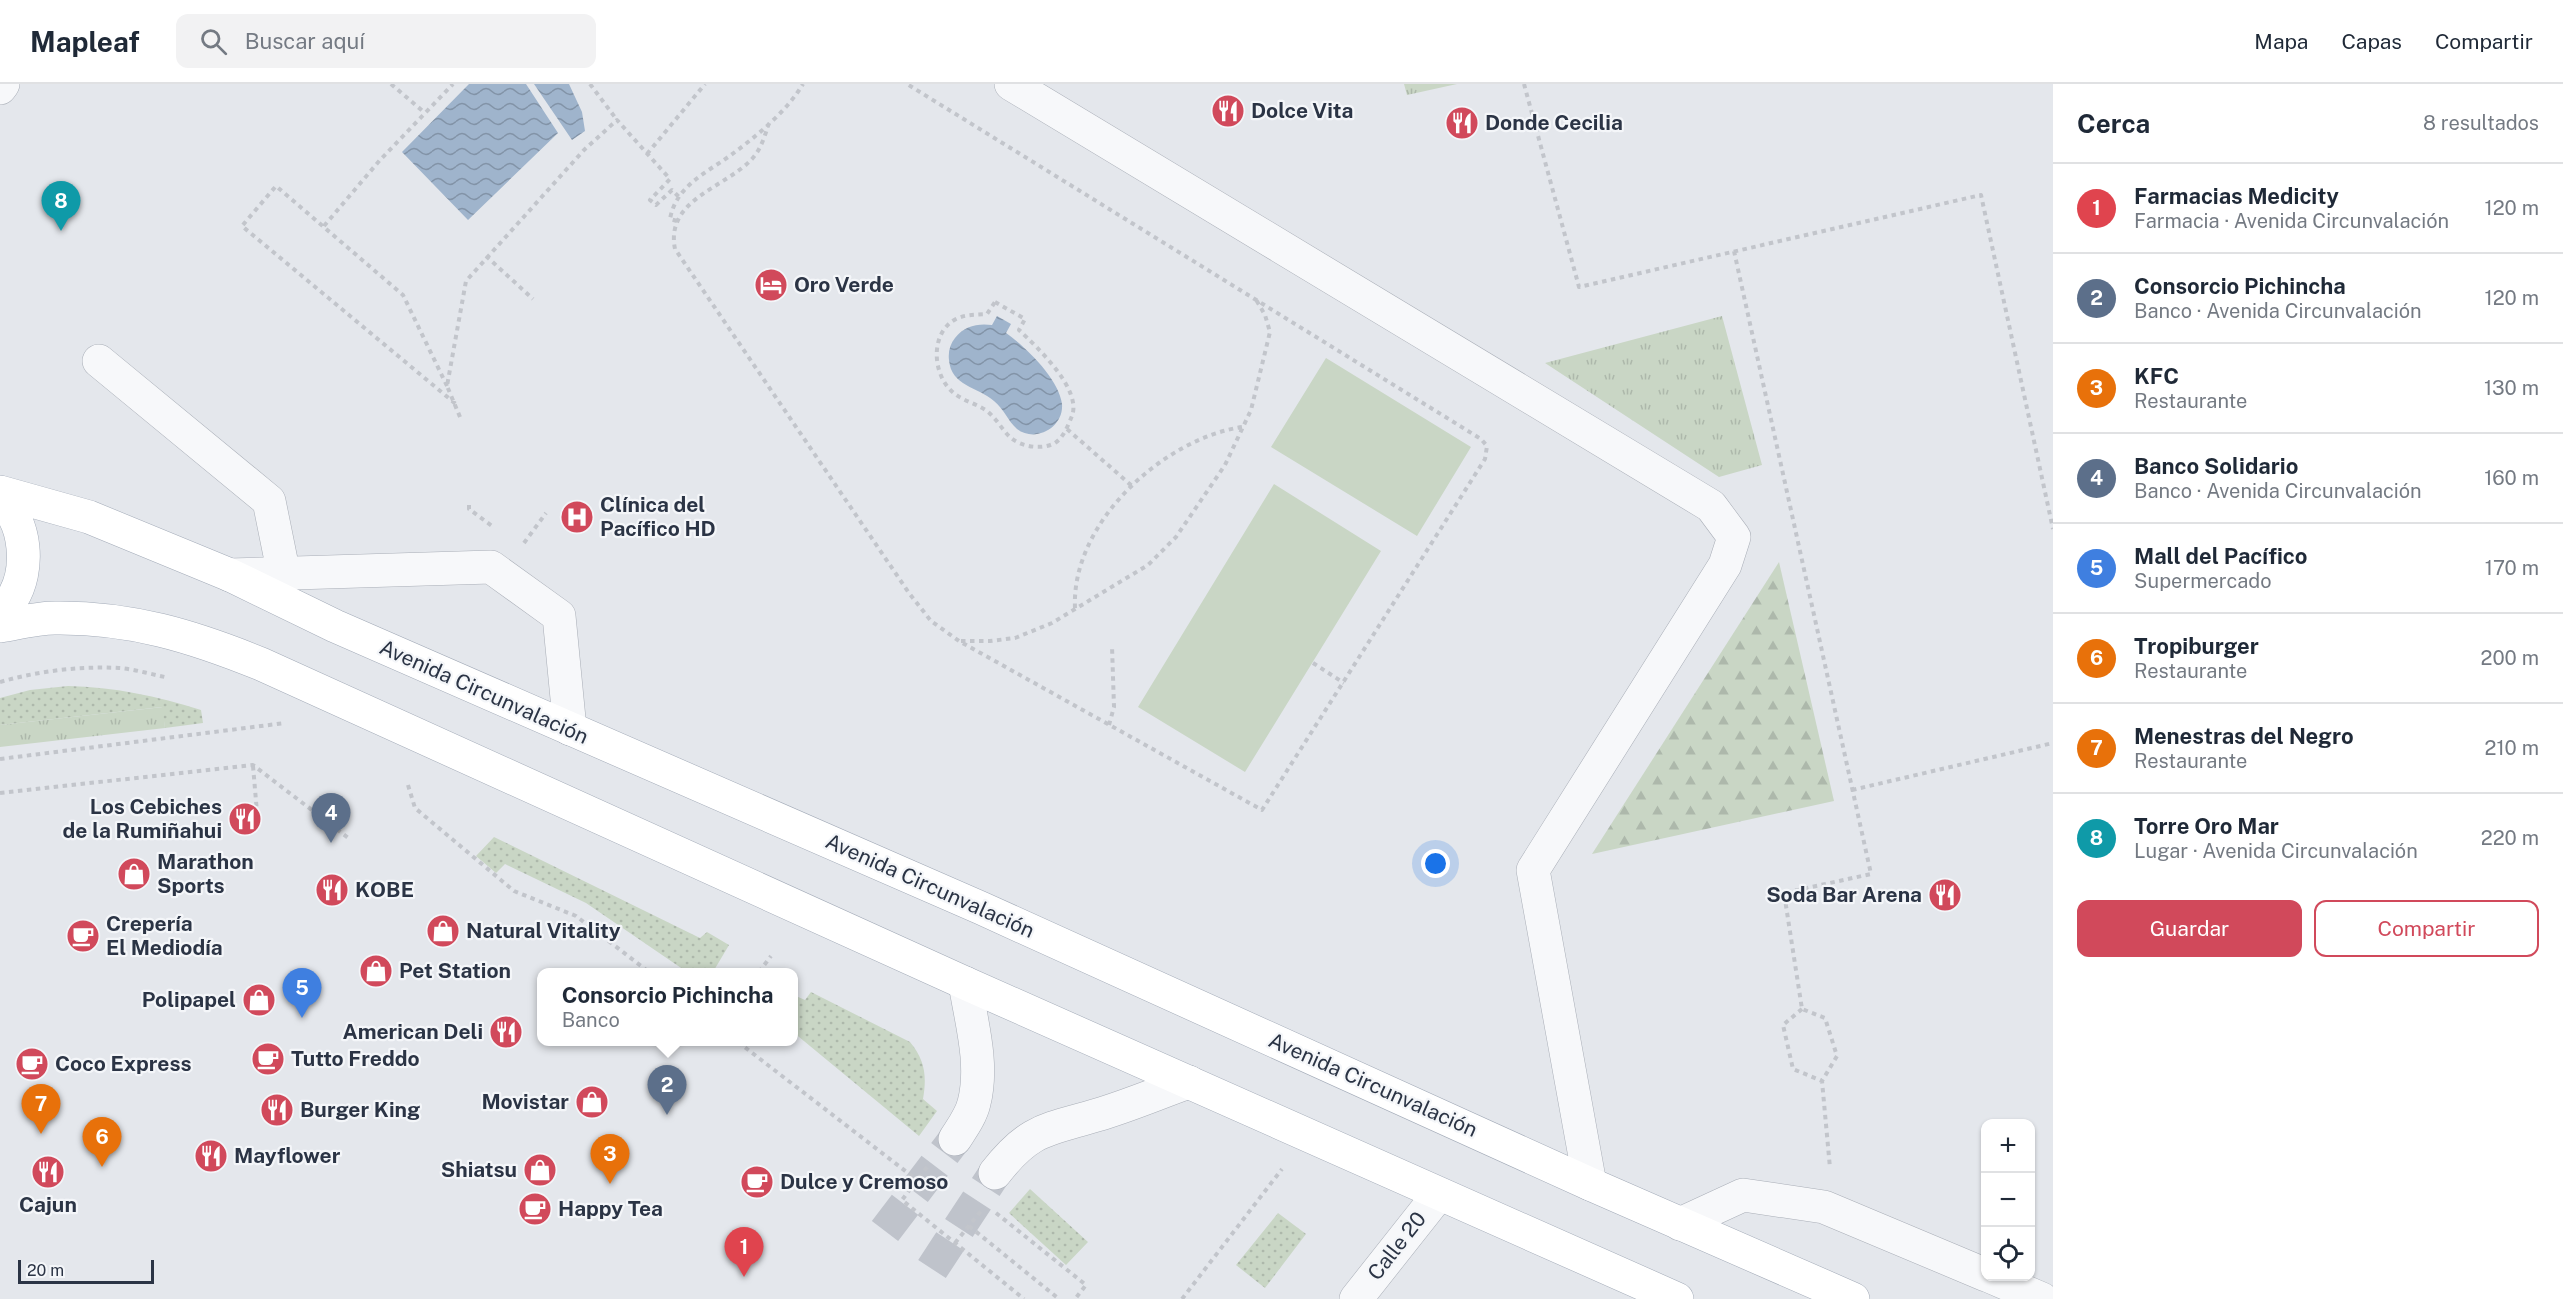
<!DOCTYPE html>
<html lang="es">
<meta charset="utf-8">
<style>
:root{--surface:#fff;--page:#f2f2f3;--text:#1f2937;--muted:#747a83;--line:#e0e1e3;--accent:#d1495b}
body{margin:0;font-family:"Public Sans",sans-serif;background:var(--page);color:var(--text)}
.controls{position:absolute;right:18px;bottom:18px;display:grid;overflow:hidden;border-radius:12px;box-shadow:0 2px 4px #0004}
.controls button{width:54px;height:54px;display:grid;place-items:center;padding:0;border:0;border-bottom:2px solid var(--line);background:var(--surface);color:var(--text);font:30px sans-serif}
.scale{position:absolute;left:18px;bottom:15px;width:136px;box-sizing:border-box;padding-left:6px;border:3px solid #2b3445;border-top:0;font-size:16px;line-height:21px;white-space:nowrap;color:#2b3445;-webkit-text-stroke:4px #f4f6f9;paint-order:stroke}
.you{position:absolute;left:1436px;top:780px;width:21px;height:21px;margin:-15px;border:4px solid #fff;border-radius:50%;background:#1a73e8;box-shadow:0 0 0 9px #1a73e833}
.badge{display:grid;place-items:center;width:39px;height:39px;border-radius:50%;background:var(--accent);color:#fff;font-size:20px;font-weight:700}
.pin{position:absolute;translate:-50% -50px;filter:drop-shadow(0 2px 3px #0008)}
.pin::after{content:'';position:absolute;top:32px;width:21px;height:18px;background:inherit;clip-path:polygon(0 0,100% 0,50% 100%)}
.popup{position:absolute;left:537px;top:884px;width:261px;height:78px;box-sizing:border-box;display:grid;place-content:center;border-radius:12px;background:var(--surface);filter:drop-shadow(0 2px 4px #0005);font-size:20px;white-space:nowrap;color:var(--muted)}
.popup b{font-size:22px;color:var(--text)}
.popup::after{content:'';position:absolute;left:50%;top:100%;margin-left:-12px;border:12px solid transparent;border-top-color:var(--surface)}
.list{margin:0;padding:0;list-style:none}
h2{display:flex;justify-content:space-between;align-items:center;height:78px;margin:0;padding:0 24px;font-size:26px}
h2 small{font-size:20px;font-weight:400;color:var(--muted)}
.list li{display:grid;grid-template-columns:39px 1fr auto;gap:18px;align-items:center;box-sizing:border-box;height:90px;padding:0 24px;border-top:2px solid var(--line)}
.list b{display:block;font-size:22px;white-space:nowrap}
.list p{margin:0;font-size:20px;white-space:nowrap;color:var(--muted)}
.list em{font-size:20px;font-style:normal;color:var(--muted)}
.actions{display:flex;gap:12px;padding:18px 24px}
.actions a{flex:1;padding:14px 0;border:2px solid var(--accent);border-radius:12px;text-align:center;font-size:21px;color:var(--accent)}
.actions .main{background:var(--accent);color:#fff}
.icon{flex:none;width:33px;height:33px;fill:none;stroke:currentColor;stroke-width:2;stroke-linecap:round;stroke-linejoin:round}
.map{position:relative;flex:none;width:2053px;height:1215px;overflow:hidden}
header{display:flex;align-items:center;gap:36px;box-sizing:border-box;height:84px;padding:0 30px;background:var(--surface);border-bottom:2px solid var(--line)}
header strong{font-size:28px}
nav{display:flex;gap:33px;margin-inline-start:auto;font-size:21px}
.search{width:420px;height:54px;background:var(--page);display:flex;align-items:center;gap:15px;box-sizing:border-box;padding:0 21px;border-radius:12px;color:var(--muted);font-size:22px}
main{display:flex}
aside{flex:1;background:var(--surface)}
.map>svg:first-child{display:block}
</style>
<header>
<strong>Mapleaf</strong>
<div class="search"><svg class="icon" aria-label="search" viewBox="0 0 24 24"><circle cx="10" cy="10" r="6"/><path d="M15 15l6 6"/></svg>Buscar aquí</div>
<nav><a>Mapa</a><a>Capas</a><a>Compartir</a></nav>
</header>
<main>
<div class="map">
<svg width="2053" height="1215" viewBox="0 0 2053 1215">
<defs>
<pattern id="grass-tufts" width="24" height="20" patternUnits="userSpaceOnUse" patternTransform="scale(1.5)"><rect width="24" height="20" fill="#c9d6c5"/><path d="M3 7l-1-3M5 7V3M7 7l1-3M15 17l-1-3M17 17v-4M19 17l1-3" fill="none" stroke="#adb8ab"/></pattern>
<pattern id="forest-firs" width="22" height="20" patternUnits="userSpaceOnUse" patternTransform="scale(1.5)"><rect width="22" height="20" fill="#c9d6c5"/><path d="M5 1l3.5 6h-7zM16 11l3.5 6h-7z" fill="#adb8ab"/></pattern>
<pattern id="garden-dots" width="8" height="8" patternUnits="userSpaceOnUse" patternTransform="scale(1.5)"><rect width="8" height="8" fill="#c9d6c5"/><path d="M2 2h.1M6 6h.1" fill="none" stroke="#adb8ab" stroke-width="1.8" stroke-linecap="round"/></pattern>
<pattern id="water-waves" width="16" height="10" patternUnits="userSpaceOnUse" patternTransform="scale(1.5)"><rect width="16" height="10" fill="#9fb4cc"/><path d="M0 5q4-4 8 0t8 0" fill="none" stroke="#8293a7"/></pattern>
</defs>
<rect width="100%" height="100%" fill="#e4e7ec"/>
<!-- grass -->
<path fill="url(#grass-tufts)" d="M 1404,0 L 1457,0 L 1407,11 Z
M 1722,232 L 1762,381 L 1719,393 L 1545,279 Z
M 163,623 L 165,644 L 0,663 L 0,641 Z"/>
<!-- forest -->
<path fill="url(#forest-firs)" d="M 1779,478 L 1834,717 L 1592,770 Z"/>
<!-- park -->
<path fill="#c9d6c5" d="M 1326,274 L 1471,363 L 1417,452 L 1271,363 Z
M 1274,400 L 1381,467 L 1245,688 L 1138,623 Z"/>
<!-- garden -->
<path fill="url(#garden-dots)" d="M 68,602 C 114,603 157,612 201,626 L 203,639 L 165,644 L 162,623 L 0,641 L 0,614 L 30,606 Z
M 494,753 L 700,854 L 707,848 L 729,861 L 713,888 L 687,888 L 586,819 L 505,780 L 496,789 L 476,772 Z
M 811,908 L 910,958 C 925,976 927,992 923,1015 L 937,1027 L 919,1052 L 793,948 L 793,916 L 796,912 L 805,916 Z
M 1030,1105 L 1088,1158 L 1066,1181 L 1009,1129 Z
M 1278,1129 L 1306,1150 L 1265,1204 L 1236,1181 Z"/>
<!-- water -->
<path fill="url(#water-waves)" d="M 469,0 L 526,0 L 558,49 L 468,136 L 402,68 Z
M 534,0 L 569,0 L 582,28 L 585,47 L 572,56 Z
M 997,232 L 1011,240 L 1006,249 C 1026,263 1059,295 1062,320 C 1064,344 1035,359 1017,345 C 1008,337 1004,325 994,317 C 978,303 951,302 949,276 C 948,268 950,260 955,254 C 964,242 978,239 992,241 Z"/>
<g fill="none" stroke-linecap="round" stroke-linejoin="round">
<!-- minor-tunnel -->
<path stroke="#bfc3cb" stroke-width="33" stroke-dasharray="33 16" stroke-linecap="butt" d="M 885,1147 L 955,1055
M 932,1185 L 995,1089"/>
<!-- minor casing -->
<g stroke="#a9aeb7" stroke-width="34">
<path id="minor" d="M 1011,0 L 1711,422 L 1734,453 L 1725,481 L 1533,786 L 1590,1100
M 0,4 L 3,0
M 99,277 L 269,417 L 284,491
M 230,491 L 491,483 L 559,532 L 570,645
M 955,1055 C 962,1044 971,1032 974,1019 C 984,980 971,937 965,899
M 995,1089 C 1030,1044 1047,1046 1097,1031 C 1128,1022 1158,1009 1189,998
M 1680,1140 L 1743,1111 L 1824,1123 L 1986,1191
M 1989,1192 L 2042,1215
M 1356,1215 L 1439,1110"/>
</g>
<!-- major casing -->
<g stroke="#a3abb8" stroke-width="34">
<path id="major" d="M 0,408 L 89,433 L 230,491 L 335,542 L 981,824 L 1590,1100 L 1853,1215
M 0,416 C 27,437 30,487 12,515 C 9,520 4,524 0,529
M 0,542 C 18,539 37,534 55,534 C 130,533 192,552 261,580 L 965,899 L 1677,1215"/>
</g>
<!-- path -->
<path stroke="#c2c5cb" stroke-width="4" stroke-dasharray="4.5 4.5" stroke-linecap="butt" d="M 391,0 L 425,29
M 590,0 L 617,36
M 1524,0 L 1579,203 L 1981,111 L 2053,445
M 769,39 C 765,51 761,66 751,76 C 724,104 665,116 675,165 L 909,509 L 931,537 L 959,557 L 1262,726 L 1485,375 L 1487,362 L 1481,355 L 907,0
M 647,70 L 705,0
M 677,137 L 670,135 C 676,102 706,89 731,71 C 758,51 786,28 803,0
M 324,142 L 380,76 L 453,0
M 1734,167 L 1871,790 L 1784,809 L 1802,925 L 1825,934 L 1837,972 L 1822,997 L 1830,1084
M 486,172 L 533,215
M 995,218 L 1025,235 L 1019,246 C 1037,263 1082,305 1072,332 C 1068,341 1064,353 1055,359 C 1042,366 1022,363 1011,354 C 1002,346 997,335 987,327 C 977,320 964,317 955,310 C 932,293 929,249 956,235 C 966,230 976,231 987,230 Z
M 447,302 L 403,211 L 276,102 L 242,142 L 457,321
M 460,333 L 447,302 L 466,197 L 584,66 L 617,36 L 670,95 L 650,116 L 656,121 L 672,106 L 679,113
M 1067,345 L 1132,402
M 469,421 L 469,425 L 492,442
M 524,459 L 546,429
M 1075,524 C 1071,439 1163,355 1242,343
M 961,557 L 990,557 L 1015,554 L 1052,539 L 1148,481 L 1176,453 L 1225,381 L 1251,326 L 1270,248 L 1265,231 L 1255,214
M 1313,579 L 1344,599
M 0,598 C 39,587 79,582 119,584 C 134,585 150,590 165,593
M 1109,641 L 1114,623 L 1112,562
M 0,675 L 285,639
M 253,682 L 258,740
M 408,701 L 415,724 L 514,807 L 576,832 L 649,888
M 1852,706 L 2053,659
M 0,709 L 253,681 L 351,756
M 759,888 L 771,872
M 1802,925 L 1783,941 L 1793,985 L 1822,997
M 738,958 L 917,1096
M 927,1083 L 902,1116 L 1024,1215
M 996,1129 L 1086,1201 L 1075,1215
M 969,1142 L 1059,1215
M 955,1159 L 981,1127
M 1182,1215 L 1282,1085"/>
<!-- minor -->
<use href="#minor" stroke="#f7f8fa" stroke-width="33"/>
<!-- major -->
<use href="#major" stroke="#fff" stroke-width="33"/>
</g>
<!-- icons -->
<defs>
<g id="restaurant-disc" transform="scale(1.725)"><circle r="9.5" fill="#d1495b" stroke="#f4f6f9"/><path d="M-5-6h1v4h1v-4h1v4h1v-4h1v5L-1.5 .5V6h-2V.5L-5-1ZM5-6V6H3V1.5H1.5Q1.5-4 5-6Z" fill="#fff"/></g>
<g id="hotel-disc" transform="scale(1.725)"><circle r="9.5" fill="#d1495b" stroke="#f4f6f9"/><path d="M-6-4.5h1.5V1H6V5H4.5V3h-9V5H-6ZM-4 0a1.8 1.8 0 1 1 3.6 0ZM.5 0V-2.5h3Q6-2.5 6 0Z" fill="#fff"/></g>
<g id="hospital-disc" transform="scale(1.725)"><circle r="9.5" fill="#d1495b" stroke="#f4f6f9"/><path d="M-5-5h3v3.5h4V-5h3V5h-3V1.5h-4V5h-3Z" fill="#fff"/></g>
<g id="shop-disc" transform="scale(1.725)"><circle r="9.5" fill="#d1495b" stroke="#f4f6f9"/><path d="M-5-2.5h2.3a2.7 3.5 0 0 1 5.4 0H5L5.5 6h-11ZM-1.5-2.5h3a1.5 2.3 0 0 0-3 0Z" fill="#fff"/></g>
<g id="cafe-disc" transform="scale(1.725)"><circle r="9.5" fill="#d1495b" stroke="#f4f6f9"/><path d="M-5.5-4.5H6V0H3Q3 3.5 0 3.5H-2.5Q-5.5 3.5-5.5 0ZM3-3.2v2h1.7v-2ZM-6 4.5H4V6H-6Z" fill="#fff"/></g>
</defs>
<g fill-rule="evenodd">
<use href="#restaurant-disc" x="1228" y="27"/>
<use href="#restaurant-disc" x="1462" y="39"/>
<use href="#hotel-disc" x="771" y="201"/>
<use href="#hospital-disc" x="577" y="433"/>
<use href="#restaurant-disc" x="245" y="735"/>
<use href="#shop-disc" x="134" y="790"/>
<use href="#restaurant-disc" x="332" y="806"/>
<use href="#restaurant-disc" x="1945" y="811"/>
<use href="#shop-disc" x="443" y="847"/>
<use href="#cafe-disc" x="83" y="852"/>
<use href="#shop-disc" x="376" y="887"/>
<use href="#shop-disc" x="259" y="916"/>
<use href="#restaurant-disc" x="506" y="948"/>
<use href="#cafe-disc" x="268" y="975"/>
<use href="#cafe-disc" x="32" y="980"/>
<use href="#shop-disc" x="592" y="1018"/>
<use href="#restaurant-disc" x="277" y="1026"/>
<use href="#restaurant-disc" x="211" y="1072"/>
<use href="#shop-disc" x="540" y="1086"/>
<use href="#restaurant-disc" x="48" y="1088"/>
<use href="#cafe-disc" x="757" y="1098"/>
<use href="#cafe-disc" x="535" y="1125"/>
</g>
<g text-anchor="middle" stroke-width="4.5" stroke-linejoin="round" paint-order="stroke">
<!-- poi labels -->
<g font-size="21" font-weight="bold" fill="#2b3445" stroke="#f4f6f9" text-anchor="start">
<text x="1251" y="34">Dolce Vita</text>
<text x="1485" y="46">Donde Cecilia</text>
<text x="794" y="208">Oro Verde</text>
<text x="600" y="428">Clínica del<tspan x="600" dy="24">Pacífico HD</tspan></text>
<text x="222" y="730" text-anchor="end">Los Cebiches<tspan x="222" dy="24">de la Rumiñahui</tspan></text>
<text x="157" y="785">Marathon<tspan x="157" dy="24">Sports</tspan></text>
<text x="355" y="813">KOBE</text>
<text x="1922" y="818" text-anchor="end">Soda Bar Arena</text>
<text x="106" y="847">Crepería<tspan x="106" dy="24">El Mediodía</tspan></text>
<text x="466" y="854">Natural Vitality</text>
<text x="399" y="894">Pet Station</text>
<text x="236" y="923" text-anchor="end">Polipapel</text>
<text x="483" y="955" text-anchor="end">American Deli</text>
<text x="291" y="982">Tutto Freddo</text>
<text x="55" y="987">Coco Express</text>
<text x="569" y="1025" text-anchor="end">Movistar</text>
<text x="300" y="1033">Burger King</text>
<text x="234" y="1079">Mayflower</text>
<text x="517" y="1093" text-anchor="end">Shiatsu</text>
<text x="780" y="1105">Dulce y Cremoso</text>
<text x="48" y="1128" text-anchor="middle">Cajun</text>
<text x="558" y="1132">Happy Tea</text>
</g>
<!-- street labels -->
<g font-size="21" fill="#2b3445" stroke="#f4f6f9">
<text transform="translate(484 608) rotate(24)" y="7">Avenida Circunvalación</text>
<text transform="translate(930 802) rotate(24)" y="7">Avenida Circunvalación</text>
<text transform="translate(1373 1001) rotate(24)" y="7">Avenida Circunvalación</text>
<text transform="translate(1397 1162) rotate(-52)" y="7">Calle 20</text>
</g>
</g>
</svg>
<div class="controls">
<button>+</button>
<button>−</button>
<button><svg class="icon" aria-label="locate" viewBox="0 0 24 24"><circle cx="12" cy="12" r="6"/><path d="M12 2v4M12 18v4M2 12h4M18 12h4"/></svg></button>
</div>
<div class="scale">20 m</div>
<div class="you"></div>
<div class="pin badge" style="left:744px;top:1193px;background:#e0444e">1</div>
<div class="pin badge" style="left:667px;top:1031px;background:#5c6f8a">2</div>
<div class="popup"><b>Consorcio Pichincha</b>Banco</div>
<div class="pin badge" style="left:610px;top:1100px;background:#e8710a">3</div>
<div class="pin badge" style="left:331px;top:759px;background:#5c6f8a">4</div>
<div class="pin badge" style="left:302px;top:934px;background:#3f7fe0">5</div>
<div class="pin badge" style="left:102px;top:1083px;background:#e8710a">6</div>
<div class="pin badge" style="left:41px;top:1050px;background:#e8710a">7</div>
<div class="pin badge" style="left:61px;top:147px;background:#0f9aa8">8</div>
</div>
<aside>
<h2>Cerca<small>8 resultados</small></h2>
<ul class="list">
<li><span class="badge" style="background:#e0444e">1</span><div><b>Farmacias Medicity</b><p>Farmacia · Avenida Circunvalación</p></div><em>120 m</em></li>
<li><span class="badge" style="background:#5c6f8a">2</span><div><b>Consorcio Pichincha</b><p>Banco · Avenida Circunvalación</p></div><em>120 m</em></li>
<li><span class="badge" style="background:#e8710a">3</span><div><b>KFC</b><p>Restaurante</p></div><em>130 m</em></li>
<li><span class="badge" style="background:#5c6f8a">4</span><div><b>Banco Solidario</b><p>Banco · Avenida Circunvalación</p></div><em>160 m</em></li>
<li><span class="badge" style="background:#3f7fe0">5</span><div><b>Mall del Pacífico</b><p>Supermercado</p></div><em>170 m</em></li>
<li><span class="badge" style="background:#e8710a">6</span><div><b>Tropiburger</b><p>Restaurante</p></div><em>200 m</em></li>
<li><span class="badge" style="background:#e8710a">7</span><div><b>Menestras del Negro</b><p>Restaurante</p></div><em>210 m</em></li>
<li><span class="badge" style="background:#0f9aa8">8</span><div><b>Torre Oro Mar</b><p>Lugar · Avenida Circunvalación</p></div><em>220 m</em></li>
</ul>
<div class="actions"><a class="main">Guardar</a><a>Compartir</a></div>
</aside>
</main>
